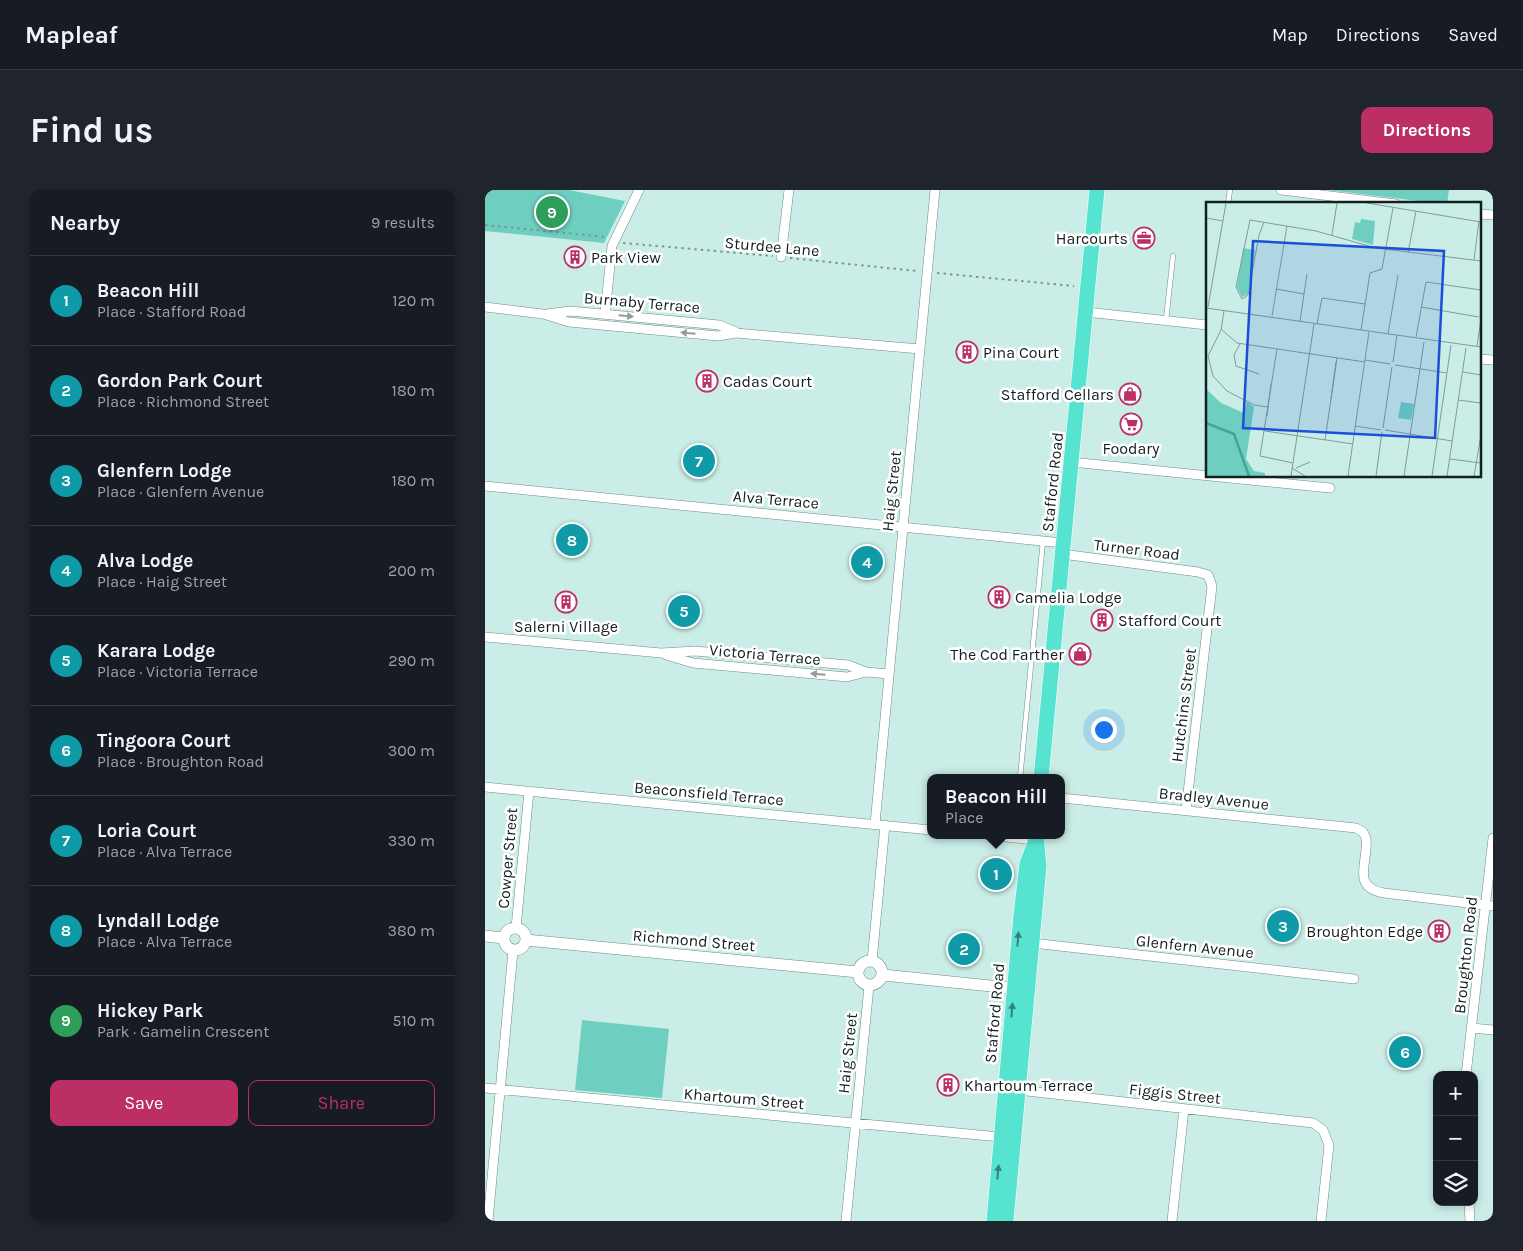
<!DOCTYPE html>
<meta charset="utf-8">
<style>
:root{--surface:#171b24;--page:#20242c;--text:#f1f3f6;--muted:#9ea1a6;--line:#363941;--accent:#bb2f65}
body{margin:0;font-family:Karla,sans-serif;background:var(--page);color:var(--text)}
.controls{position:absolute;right:15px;bottom:15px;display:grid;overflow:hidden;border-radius:10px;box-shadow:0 2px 8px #0003}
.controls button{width:45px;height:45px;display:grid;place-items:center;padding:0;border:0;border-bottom:1px solid var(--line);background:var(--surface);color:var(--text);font:25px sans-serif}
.you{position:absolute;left:618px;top:539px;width:18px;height:18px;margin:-12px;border:4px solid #fff;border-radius:50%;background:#1a73e8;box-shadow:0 0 0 8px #1a73e833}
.badge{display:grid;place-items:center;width:32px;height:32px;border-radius:50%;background:var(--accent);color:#fff;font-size:16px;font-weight:700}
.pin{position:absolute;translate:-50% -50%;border:2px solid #fff;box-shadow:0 1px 5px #0006}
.popup{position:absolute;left:442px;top:584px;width:138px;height:65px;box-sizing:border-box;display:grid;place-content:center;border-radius:10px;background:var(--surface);filter:drop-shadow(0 1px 4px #0005);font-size:16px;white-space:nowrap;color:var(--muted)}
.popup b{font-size:19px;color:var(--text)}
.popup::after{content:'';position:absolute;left:50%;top:100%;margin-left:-10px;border:10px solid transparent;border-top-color:var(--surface)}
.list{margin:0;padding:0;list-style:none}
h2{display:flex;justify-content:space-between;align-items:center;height:65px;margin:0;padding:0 20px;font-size:21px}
h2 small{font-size:16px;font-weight:400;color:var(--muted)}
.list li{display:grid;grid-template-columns:32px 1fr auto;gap:15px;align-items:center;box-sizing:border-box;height:90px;padding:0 20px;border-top:1px solid var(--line)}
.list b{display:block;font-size:19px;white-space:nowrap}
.list p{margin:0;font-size:16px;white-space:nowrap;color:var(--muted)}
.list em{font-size:16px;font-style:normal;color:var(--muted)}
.actions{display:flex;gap:10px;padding:15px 20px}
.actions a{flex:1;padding:11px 0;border:1px solid var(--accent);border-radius:10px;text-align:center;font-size:18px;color:var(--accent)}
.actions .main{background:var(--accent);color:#fff}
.icon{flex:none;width:28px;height:28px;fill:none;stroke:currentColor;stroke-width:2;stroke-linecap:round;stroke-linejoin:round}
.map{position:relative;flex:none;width:1008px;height:1031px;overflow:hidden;border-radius:10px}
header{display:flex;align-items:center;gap:30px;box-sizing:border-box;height:70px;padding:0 25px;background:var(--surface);border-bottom:1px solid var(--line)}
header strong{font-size:24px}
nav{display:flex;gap:28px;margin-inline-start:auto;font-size:18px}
.intro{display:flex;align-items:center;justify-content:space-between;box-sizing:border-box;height:120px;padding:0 30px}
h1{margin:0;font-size:35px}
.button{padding:12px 22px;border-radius:10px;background:var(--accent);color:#fff;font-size:18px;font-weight:700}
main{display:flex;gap:30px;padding:0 30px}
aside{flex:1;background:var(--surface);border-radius:10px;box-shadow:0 2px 8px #0003}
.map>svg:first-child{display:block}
</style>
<header>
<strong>Mapleaf</strong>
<nav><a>Map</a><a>Directions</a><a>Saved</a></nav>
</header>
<div class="intro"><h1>Find us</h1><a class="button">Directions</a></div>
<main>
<aside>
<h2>Nearby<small>9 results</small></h2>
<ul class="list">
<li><span class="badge" style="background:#0f9aa8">1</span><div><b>Beacon Hill</b><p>Place · Stafford Road</p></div><em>120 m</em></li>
<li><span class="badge" style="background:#0f9aa8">2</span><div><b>Gordon Park Court</b><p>Place · Richmond Street</p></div><em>180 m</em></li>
<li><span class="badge" style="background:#0f9aa8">3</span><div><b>Glenfern Lodge</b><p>Place · Glenfern Avenue</p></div><em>180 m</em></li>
<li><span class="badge" style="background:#0f9aa8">4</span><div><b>Alva Lodge</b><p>Place · Haig Street</p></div><em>200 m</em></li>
<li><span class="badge" style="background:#0f9aa8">5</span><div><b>Karara Lodge</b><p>Place · Victoria Terrace</p></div><em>290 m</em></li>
<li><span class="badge" style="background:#0f9aa8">6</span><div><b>Tingoora Court</b><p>Place · Broughton Road</p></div><em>300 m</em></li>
<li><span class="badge" style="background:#0f9aa8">7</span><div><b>Loria Court</b><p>Place · Alva Terrace</p></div><em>330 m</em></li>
<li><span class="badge" style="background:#0f9aa8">8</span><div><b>Lyndall Lodge</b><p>Place · Alva Terrace</p></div><em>380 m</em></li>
<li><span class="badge" style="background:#2e9e5b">9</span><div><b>Hickey Park</b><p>Park · Gamelin Crescent</p></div><em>510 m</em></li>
</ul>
<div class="actions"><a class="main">Save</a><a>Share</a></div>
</aside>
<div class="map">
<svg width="1008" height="1031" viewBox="0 0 1008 1031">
<rect width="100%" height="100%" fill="#caeee7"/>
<!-- green -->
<path fill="#6ecfc0" d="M 0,0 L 84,0 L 140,11 L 119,53 L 0,41 Z
M 843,0 L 964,0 L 962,14 L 959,14 Z
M 97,830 L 184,839 L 177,908 L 90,900 Z"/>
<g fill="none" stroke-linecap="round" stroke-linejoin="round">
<!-- lane casing -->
<g stroke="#6c8d87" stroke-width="5.5">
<path id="lane" d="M 743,14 L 745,0
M 681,130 L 688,66
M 535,588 L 558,351"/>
</g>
<!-- street casing -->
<g stroke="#6c8d87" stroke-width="10">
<path id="street" d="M 796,0 L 911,14
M 994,24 L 1008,25
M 296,67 L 304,0
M 0,117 L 58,124 L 84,132 L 233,146 L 251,143 L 435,159
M 601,122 L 722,135
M 62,124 L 85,121 L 234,135 L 251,142
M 120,124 L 127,56 L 154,0
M 994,169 L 1008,170
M 586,272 L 845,298
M 0,296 L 578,353
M 577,364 L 713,382 L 723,385 L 727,396 L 701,620
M 0,447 L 176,463 L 210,461 L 363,475 L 381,482 L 404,484
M 181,465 L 208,473 L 362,487 L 381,482
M 0,597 L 446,640
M 576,608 L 871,638 L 878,642 L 881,648 C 884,672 865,697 899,703 L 1008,716
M 390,634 L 450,0
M 503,645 L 551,650
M 31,738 L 44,601
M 547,753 L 869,789
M 387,771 L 400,635
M 987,838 L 1008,840
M 981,885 L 1008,648
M 0,898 L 515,947
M 533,900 L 828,933 L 838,940 L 844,955 L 836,1031
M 984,1012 L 985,1031
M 3,1031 L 28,761
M 361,1031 L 384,796
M 687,1031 L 699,919"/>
</g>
<!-- secondary casing -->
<g stroke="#6c8d87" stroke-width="12">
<path id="secondary" d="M19 749a11 11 0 1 1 22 0a11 11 0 1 1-22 0Z
M 0,746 L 18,748
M 41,750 L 373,782
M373 783a12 12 0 1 1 24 0a12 12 0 1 1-24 0Z
M 398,785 L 536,799"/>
</g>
<!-- highway casing -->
<g stroke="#fff" stroke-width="16">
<path id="highway" d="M 556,588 L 612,0
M 509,1031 L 536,725 L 542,674 L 550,653
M 521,1031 L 554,676 L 551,645"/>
</g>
<!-- path -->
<path stroke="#7c9792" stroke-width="2" stroke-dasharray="2.5 4" stroke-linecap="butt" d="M 0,35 L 122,47
M 138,53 L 288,66
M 305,68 L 432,81
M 452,83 L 589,96"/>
<!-- lane -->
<use href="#lane" stroke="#fff" stroke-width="4.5"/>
<!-- street -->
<use href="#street" stroke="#fff" stroke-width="9"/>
<!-- secondary -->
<use href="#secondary" stroke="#fff" stroke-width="11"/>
<!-- highway -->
<use href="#highway" stroke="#56e4d0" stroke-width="15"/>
</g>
<!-- one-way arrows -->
<defs><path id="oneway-solid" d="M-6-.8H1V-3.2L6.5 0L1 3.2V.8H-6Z" transform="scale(1.25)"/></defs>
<g fill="#949b9a">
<use href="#oneway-solid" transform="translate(141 126) rotate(5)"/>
<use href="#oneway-solid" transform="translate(203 143) rotate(-175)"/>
<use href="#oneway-solid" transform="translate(333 484) rotate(-175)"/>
</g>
<g fill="#348277">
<use href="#oneway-solid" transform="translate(533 749) rotate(-85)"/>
<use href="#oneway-solid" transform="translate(527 820) rotate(-85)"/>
<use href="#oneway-solid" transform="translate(513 982) rotate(-85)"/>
</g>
<!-- icons -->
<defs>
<g id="office-ring" transform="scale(1.125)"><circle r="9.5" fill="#fff" stroke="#bb2f65" stroke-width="1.5"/><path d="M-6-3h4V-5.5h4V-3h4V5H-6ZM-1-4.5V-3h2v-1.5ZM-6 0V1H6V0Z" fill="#bb2f65"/></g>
<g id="building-ring" transform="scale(1.125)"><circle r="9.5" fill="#fff" stroke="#bb2f65" stroke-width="1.5"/><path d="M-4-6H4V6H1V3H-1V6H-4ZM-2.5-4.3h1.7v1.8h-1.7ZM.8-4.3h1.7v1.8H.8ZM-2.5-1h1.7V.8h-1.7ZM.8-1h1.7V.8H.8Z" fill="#bb2f65"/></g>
<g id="shop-ring" transform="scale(1.125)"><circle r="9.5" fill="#fff" stroke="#bb2f65" stroke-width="1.5"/><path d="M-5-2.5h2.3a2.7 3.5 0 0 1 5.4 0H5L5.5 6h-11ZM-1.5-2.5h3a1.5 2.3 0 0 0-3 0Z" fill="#bb2f65"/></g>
<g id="supermarket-ring" transform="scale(1.125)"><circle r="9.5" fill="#fff" stroke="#bb2f65" stroke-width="1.5"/><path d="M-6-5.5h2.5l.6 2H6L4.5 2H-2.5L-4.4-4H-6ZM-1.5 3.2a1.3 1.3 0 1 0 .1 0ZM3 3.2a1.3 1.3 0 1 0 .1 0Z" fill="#bb2f65"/></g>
</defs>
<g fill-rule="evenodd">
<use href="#office-ring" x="659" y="48"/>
<use href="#building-ring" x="90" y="67"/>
<use href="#building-ring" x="482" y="162"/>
<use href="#building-ring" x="222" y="191"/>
<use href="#shop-ring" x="645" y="204"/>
<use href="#supermarket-ring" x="646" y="234"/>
<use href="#building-ring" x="514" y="407"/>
<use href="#building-ring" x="81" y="412"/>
<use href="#building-ring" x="617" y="430"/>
<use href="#shop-ring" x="595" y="464"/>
<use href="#building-ring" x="954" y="741"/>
<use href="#building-ring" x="463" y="895"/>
</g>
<g text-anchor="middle" stroke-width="5" stroke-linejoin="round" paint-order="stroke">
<!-- poi labels -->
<g font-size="16" fill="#12201e" stroke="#fff" text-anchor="start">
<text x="643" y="54" text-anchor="end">Harcourts</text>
<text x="106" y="73">Park View</text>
<text x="498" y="168">Pina Court</text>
<text x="238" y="197">Cadas Court</text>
<text x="629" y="210" text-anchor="end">Stafford Cellars</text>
<text x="646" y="264" text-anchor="middle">Foodary</text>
<text x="530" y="413">Camelia Lodge</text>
<text x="633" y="436">Stafford Court</text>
<text x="81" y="442" text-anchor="middle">Salerni Village</text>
<text x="579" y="470" text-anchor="end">The Cod Farther</text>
<text x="938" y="747" text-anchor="end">Broughton Edge</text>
<text x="479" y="901">Khartoum Terrace</text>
</g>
<!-- street labels -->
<g font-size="16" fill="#12201e" stroke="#fff">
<text transform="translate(287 56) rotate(5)" y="6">Sturdee Lane</text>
<text transform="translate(157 112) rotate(5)" y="6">Burnaby Terrace</text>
<text transform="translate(567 292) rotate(-84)" y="6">Stafford Road</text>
<text transform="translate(406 301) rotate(-84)" y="6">Haig Street</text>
<text transform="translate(291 309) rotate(5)" y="6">Alva Terrace</text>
<text transform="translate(652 359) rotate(7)" y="6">Turner Road</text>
<text transform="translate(280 464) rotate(5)" y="6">Victoria Terrace</text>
<text transform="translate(698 515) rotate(-83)" y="6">Hutchins Street</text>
<text transform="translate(224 603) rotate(5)" y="6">Beaconsfield Terrace</text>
<text transform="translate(729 608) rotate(6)" y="6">Bradley Avenue</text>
<text transform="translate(22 668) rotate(-85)" y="6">Cowper Street</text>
<text transform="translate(209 750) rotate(5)" y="6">Richmond Street</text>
<text transform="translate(710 756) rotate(6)" y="6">Glenfern Avenue</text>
<text transform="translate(980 765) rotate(-84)" y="6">Broughton Road</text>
<text transform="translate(509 823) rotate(-85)" y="6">Stafford Road</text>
<text transform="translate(362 863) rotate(-84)" y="6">Haig Street</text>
<text transform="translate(690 903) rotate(6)" y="6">Figgis Street</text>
<text transform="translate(259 908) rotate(5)" y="6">Khartoum Street</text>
</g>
</g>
<!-- overview -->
<g transform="translate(721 12)">
<rect width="275" height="275" fill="#caeee7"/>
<path d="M 155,17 L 169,19 L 167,43 L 146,37 L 149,20 L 154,21 ZM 37,46 L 49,48 L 42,92 L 36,95 L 31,85 ZM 0,187 L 15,201 L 38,211 L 41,200 L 48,205 L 40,257 L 48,269 L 59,271 L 59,274 L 0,274 ZM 195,200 L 208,202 L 205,218 L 192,216 Z" fill="#6ecfc0"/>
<path fill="none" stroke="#3fa798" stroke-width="2.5" d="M 0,221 L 28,232 L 43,274"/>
<path fill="none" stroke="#809c97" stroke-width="1" d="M 161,1 L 275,20M 0,16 L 17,19M 126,33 L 131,1M 202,51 L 210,9M 268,58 L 273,19M 70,87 L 98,92M 36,97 L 30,85 L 44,18 L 110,29 L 170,46 L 275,59M 36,97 L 42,93 L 53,33 L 58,20M 2,105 L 20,1M 215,105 L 273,115M 0,106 L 275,145M 18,109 L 15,128 L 2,154 L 7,174 L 21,189 L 48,203 L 62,205M 66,114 L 81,24M 94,119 L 101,72M 111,122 L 116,96 L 159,102M 15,127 L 31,141 L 159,160M 155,128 L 164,71 L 176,67 L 187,6M 182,132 L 192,73M 210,135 L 220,80 L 275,88M 34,142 L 28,153 L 30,164 L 53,172M 271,144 L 275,118M 71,147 L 54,254 L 87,261M 159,158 L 184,162M 187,160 L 191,133M 189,163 L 241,171M 257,170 L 275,173M 125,197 L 130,160M 252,198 L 275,201M 61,214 L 65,182M 149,224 L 175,228M 177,226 L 186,165M 179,228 L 246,239M 59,229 L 147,242M 119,238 L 131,156M 244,257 L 275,261M 86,266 L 99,274M 90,266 L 104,260M 85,274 L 108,122M 142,274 L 163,130M 170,274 L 176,230M 198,274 L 218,140M 226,274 L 245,143M 241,274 L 260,146M 268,274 L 275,233"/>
<path fill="#1d4ed8" fill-opacity="0.15" stroke="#1d4ed8" stroke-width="2.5" d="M 47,39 L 238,49 L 229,236 L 37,226 Z"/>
<rect width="275" height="275" fill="none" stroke="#12201e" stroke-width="2.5"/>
</g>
</svg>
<div class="controls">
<button>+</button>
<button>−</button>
<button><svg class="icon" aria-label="layers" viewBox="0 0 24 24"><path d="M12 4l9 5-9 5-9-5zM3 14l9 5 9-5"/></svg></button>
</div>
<div class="you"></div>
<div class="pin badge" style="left:511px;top:684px;background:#0f9aa8">1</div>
<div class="popup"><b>Beacon Hill</b>Place</div>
<div class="pin badge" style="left:479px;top:759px;background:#0f9aa8">2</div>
<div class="pin badge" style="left:798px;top:736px;background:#0f9aa8">3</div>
<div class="pin badge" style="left:382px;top:372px;background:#0f9aa8">4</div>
<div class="pin badge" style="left:199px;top:421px;background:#0f9aa8">5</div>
<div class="pin badge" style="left:920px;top:862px;background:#0f9aa8">6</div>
<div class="pin badge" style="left:214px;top:271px;background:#0f9aa8">7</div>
<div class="pin badge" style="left:87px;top:350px;background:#0f9aa8">8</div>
<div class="pin badge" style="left:67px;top:22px;background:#2e9e5b">9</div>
</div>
</main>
